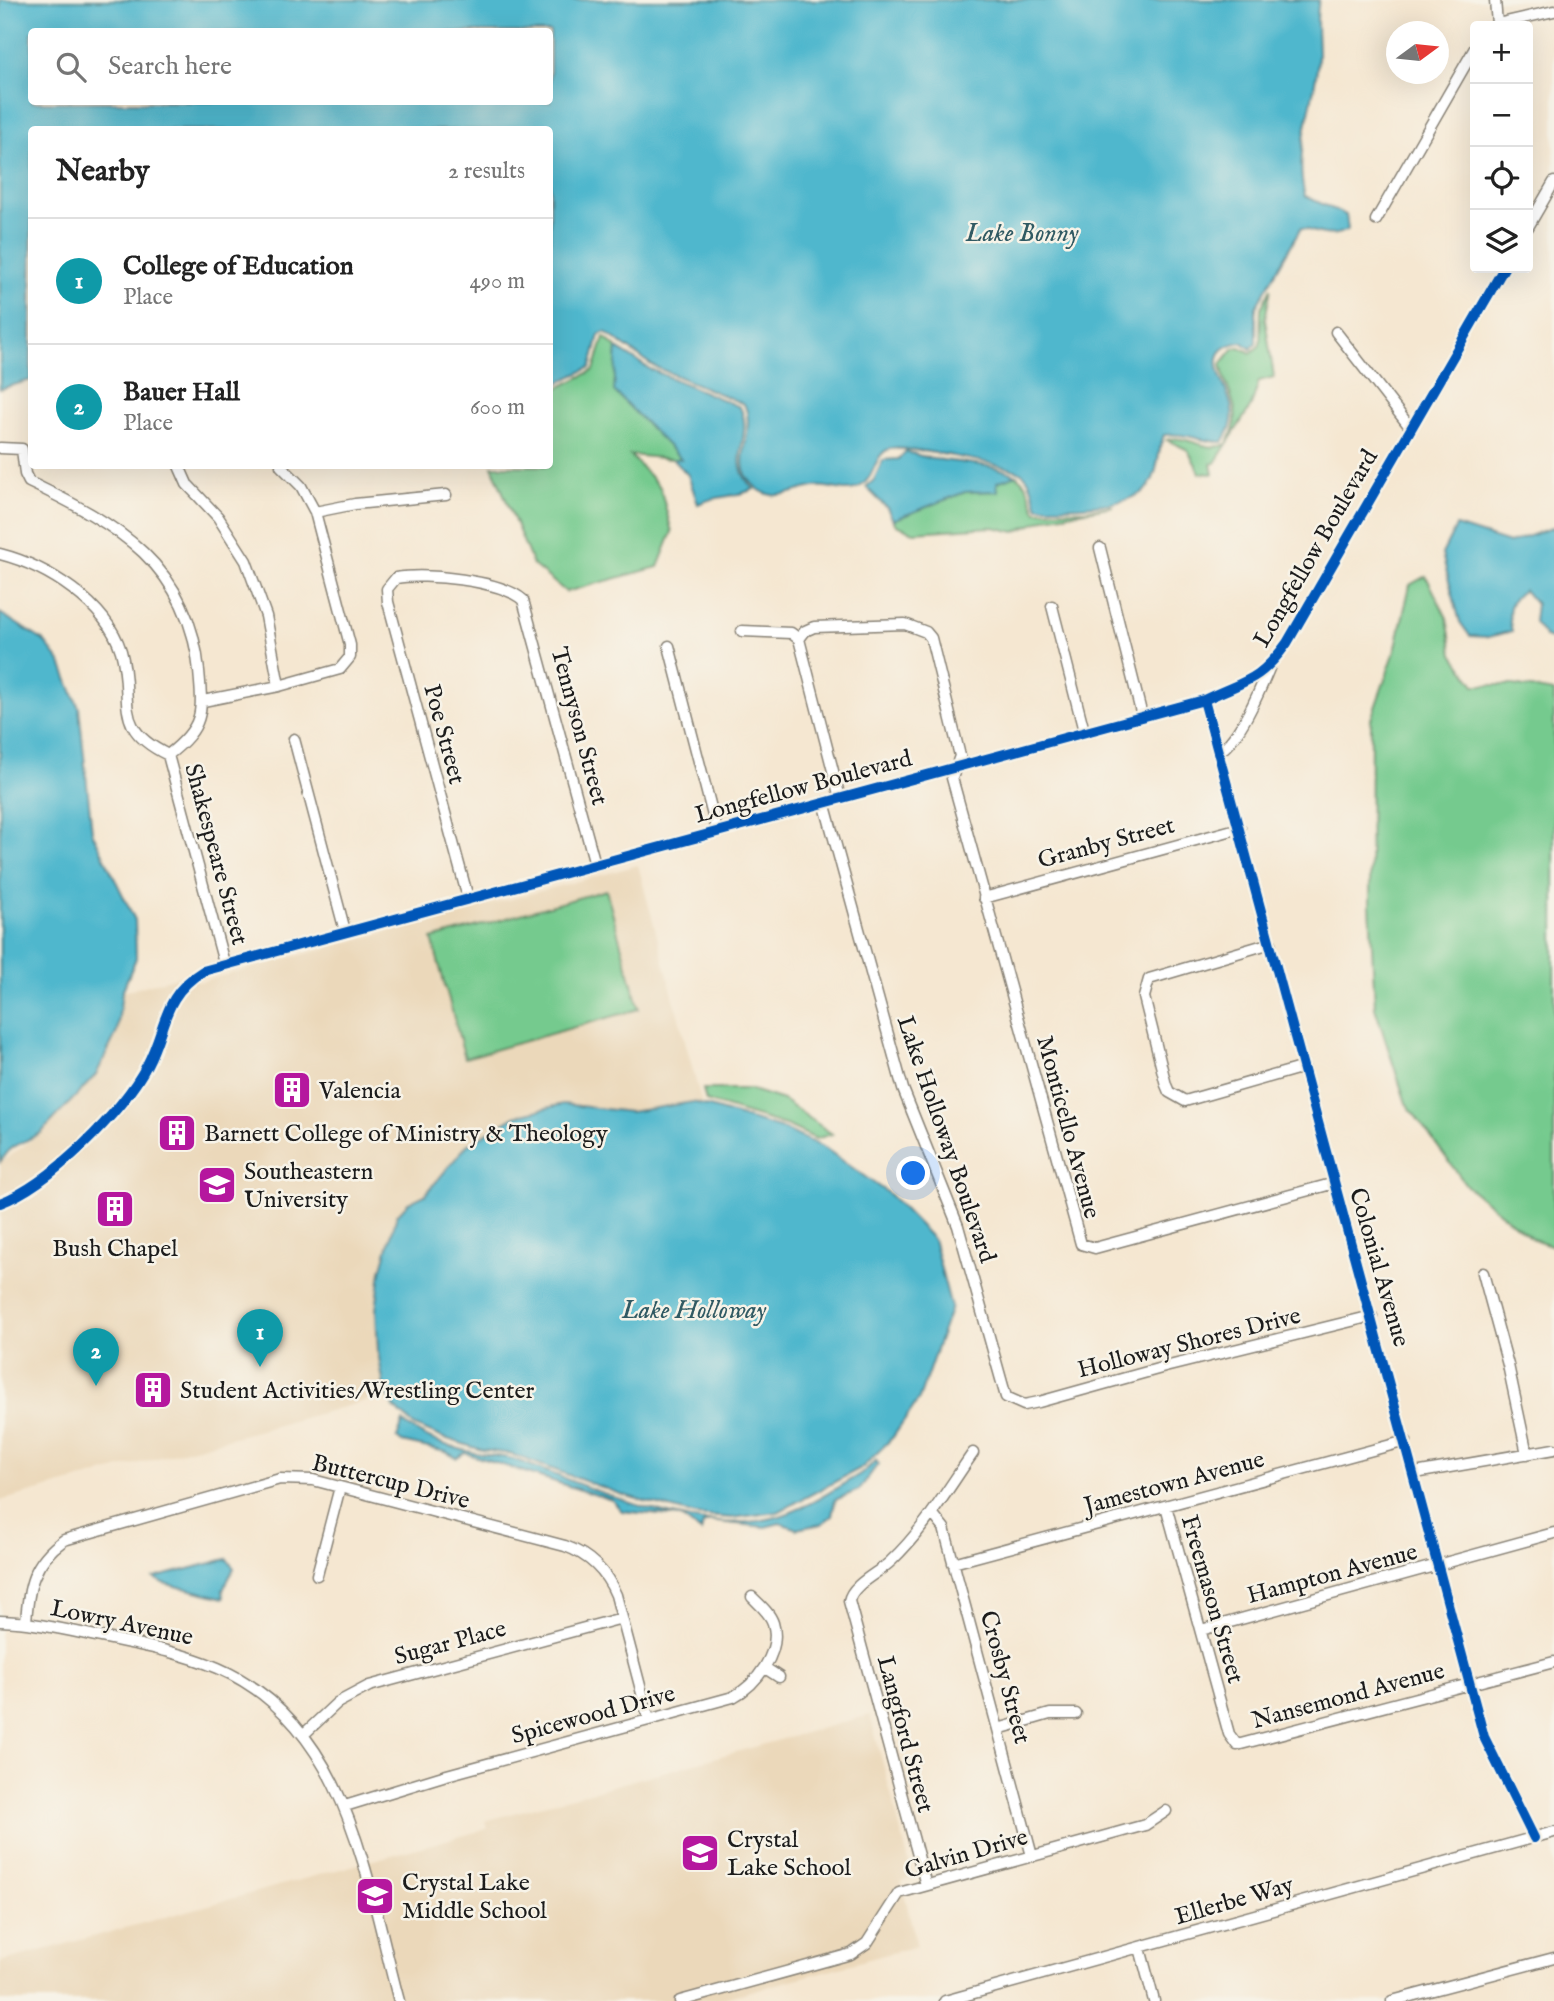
<!DOCTYPE html>
<meta charset="utf-8">
<style>
:root{--surface:#fff;--page:#f6f6f6;--text:#222;--muted:#767676;--line:#e0e0e0;--accent:#d93025}
body{margin:0;font-family:"IM FELL English",serif;background:var(--page);color:var(--text)}
.controls{position:absolute;right:21px;top:21px;display:grid;overflow:hidden;border-radius:7px;box-shadow:0 7px 28px #0002}
.controls button{width:63px;height:63px;display:grid;place-items:center;padding:0;border:0;border-bottom:2px solid var(--line);background:var(--surface);color:var(--text);font:35px sans-serif}
.compass{position:absolute;left:1386px;top:21px;width:63px;height:63px;border-radius:50%;background:var(--surface);box-shadow:0 7px 28px #0002;rotate:75deg}
.you{position:absolute;left:914px;top:1174px;width:24px;height:24px;margin:-18px;border:5px solid #fff;border-radius:50%;background:#1a73e8;box-shadow:0 0 0 10px #1a73e833}
.badge{display:grid;place-items:center;width:46px;height:46px;border-radius:50%;background:var(--accent);color:#fff;font-size:23px;font-weight:700}
.pin{position:absolute;translate:-50% -58px;filter:drop-shadow(0 2px 4px #0008)}
.pin::after{content:'';position:absolute;top:37px;width:24px;height:21px;background:inherit;clip-path:polygon(0 0,100% 0,50% 100%)}
.list{margin:0;padding:0;list-style:none}
h2{display:flex;justify-content:space-between;align-items:center;height:91px;margin:0;padding:0 28px;font-size:30px}
h2 small{font-size:23px;font-weight:400;color:var(--muted)}
.list li{display:grid;grid-template-columns:46px 1fr auto;gap:21px;align-items:center;box-sizing:border-box;height:126px;padding:0 28px;border-top:2px solid var(--line)}
.list b{display:block;font-size:26px;white-space:nowrap}
.list p{margin:0;font-size:23px;white-space:nowrap;color:var(--muted)}
.list em{font-size:23px;font-style:normal;color:var(--muted)}
.icon{flex:none;width:38px;height:38px;fill:none;stroke:currentColor;stroke-width:2;stroke-linecap:round;stroke-linejoin:round}
.map{position:relative;flex:none;width:1554px;height:2001px;overflow:hidden}
.search{position:absolute;background:var(--surface);box-shadow:0 7px 28px #0002;left:28px;top:28px;width:525px;height:77px;display:flex;align-items:center;gap:18px;box-sizing:border-box;padding:0 24px;border-radius:7px;color:var(--muted);font-size:26px}
.panel{position:absolute;background:var(--surface);box-shadow:0 7px 28px #0002;left:28px;top:126px;width:525px;height:343px;border-radius:7px}
.map>svg:first-child{display:block}
</style>
<div class="map">
<svg width="1554" height="2001" viewBox="0 0 1554 2001">
<rect width="100%" height="100%" fill="#f7f3e8"/>
<filter id="ink" filterUnits="userSpaceOnUse"><feTurbulence type="fractalNoise" baseFrequency=".0143" numOctaves="2"/><feDisplacementMap in="SourceGraphic" scale="14" xChannelSelector="R" yChannelSelector="G"/><feConvolveMatrix kernelMatrix="1 2 1 2 8 2 1 2 1" color-interpolation-filters="sRGB"/></filter>
<filter id="wash" filterUnits="userSpaceOnUse"><feTurbulence type="fractalNoise" baseFrequency=".00686" numOctaves="4" result="noise"/><feDisplacementMap in="SourceGraphic" scale="28" xChannelSelector="R" yChannelSelector="G"/><feGaussianBlur stdDeviation="1.57" result="paint"/><feColorMatrix in="noise" values="0 0 0 0 0 0 0 0 0 0 0 0 0 0 0 0 0 1.4 0 .05"/><feComposite in="paint" operator="in"/></filter>
<g filter="url(#wash)">
<rect width="100%" height="100%" fill="#f5e7d1"/>
<!-- built -->
<path fill="#ebd8ba" d="M 638,865 L 702,1104 L 693,1102 L 630,1112 L 592,1107 L 496,1126 L 467,1145 L 425,1195 L 408,1203 L 397,1215 L 381,1271 L 384,1387 L 387,1395 L 0,1501 L 0,1163 L 41,1133 L 96,1075 L 117,1032 L 122,992 L 181,976 L 199,982 Z
M 870,1715 L 913,1877 L 901,1881 L 917,1946 L 714,2001 L 0,2001 L 0,1962 L 487,1829 L 485,1821 Z"/>
<!-- green -->
<path fill="#75ca8e" stroke="#487355" stroke-width="2" d="M 1271,288 L 1265,319 L 1274,377 L 1259,381 L 1251,406 L 1215,463 L 1211,464 L 1213,474 L 1200,473 L 1188,450 L 1167,440 C 1187,433 1206,454 1227,444 C 1247,408 1226,397 1221,364 L 1234,348 L 1240,347 L 1251,353 L 1260,345 L 1261,308 Z
M 604,337 L 617,348 L 615,391 L 682,460 L 630,455 L 660,487 L 672,532 L 658,567 L 566,592 L 533,565 L 492,466 L 550,466 L 550,392 L 594,370 Z
M 1016,475 L 1026,484 L 1036,511 L 1088,510 L 1113,506 L 1047,518 L 1015,532 L 993,527 L 914,532 L 896,525 L 893,520 L 965,492 L 997,491 L 997,482 Z
M 1426,576 L 1447,618 L 1453,654 L 1475,685 L 1513,685 L 1554,692 L 1554,1246 L 1533,1239 L 1467,1186 L 1406,1103 L 1375,1008 L 1370,905 L 1371,719 L 1395,651 L 1410,585 Z
M 606,890 L 639,1009 L 465,1058 L 432,939 Z
M 703,1089 L 749,1089 L 783,1100 L 832,1134 L 816,1139 L 788,1126 L 706,1101 Z"/>
<!-- water -->
<path fill="#4fb7cd" stroke="#366a74" stroke-width="2" fill-rule="evenodd" d="M 0,0 L 1319,0 C 1315,19 1318,36 1318,55 C 1317,102 1292,149 1305,196 L 1346,215 L 1348,229 C 1332,240 1318,232 1301,228 L 1256,307 L 1256,343 L 1251,349 L 1242,342 C 1195,349 1230,387 1232,410 C 1234,422 1229,432 1223,442 C 1202,442 1185,432 1164,435 C 1157,451 1159,472 1149,486 C 1132,509 1064,507 1038,507 C 1034,497 1032,481 1023,474 C 1013,465 900,445 889,449 C 874,455 875,477 861,486 C 846,496 830,484 814,487 C 790,491 768,508 747,477 C 735,458 756,428 744,404 L 653,366 L 605,332 L 599,335 L 591,367 L 550,387 L 550,130 L 32,130 L 31,380 L 0,389 ZM 32,32 L 550,32 L 550,102 L 32,102 Z
M 617,348 L 650,369 L 740,407 C 755,437 724,461 754,489 C 735,498 716,495 698,504 L 688,475 L 673,459 L 681,459 L 614,391 Z
M 906,451 C 939,465 984,459 1016,475 L 997,482 L 998,491 L 965,492 L 893,520 L 887,508 L 866,487 L 874,480 L 883,460 L 899,459 Z
M 1456,526 L 1509,543 L 1554,527 L 1554,640 L 1545,637 L 1534,622 L 1536,604 L 1524,590 C 1507,601 1507,613 1512,631 L 1489,637 L 1470,636 L 1460,622 L 1442,554 Z
M 0,613 L 44,641 L 61,663 L 70,686 L 79,708 L 92,832 L 135,920 L 136,958 L 122,992 L 117,1032 L 96,1075 L 41,1133 L 11,1148 L 0,1162 Z
M 693,1102 L 786,1130 L 825,1148 L 889,1194 L 933,1239 L 951,1307 L 919,1399 L 893,1437 L 863,1467 L 778,1512 L 732,1518 L 695,1515 L 623,1495 L 511,1454 L 482,1450 L 441,1437 L 415,1426 L 394,1408 L 384,1387 L 378,1352 L 376,1310 L 381,1271 L 397,1215 L 408,1203 L 425,1195 L 467,1145 L 515,1116 L 563,1104 L 630,1112 Z
M 403,1422 C 423,1439 455,1449 481,1454 C 492,1456 503,1456 513,1459 C 592,1486 696,1542 780,1516 C 810,1507 839,1486 865,1471 L 876,1460 L 878,1464 L 859,1490 L 835,1500 L 832,1516 L 821,1524 L 797,1529 L 780,1523 L 765,1527 L 709,1521 L 703,1524 L 701,1532 L 681,1517 L 622,1511 L 612,1500 L 465,1453 L 457,1458 L 446,1452 L 402,1442 L 397,1438 Z
M 227,1559 L 234,1568 L 223,1590 L 224,1598 L 163,1583 L 154,1578 Z"/>
</g>
<g filter="url(#ink)">
<g fill="none" stroke-linecap="round" stroke-linejoin="round">
<!-- minor casing -->
<g stroke="#888276" stroke-width="13">
<path id="minor" d="M 1497,24 L 1554,11
M 1495,26 L 1497,24 L 1495,0
M 1376,220 L 1475,48
M 1528,227 L 1554,182
M 1336,332 L 1410,427
M 0,448 L 22,449
M 22,449 L 25,474 L 29,482 C 117,524 189,565 199,671 C 203,713 204,727 168,755
M 179,466 L 187,484 L 218,517 L 246,561 L 266,616 L 279,686
M 315,512 L 355,504 L 446,495
M 1100,548 L 1142,716
M 0,554 C 47,566 106,603 121,651 C 135,701 110,727 168,755 L 224,963
M 1052,606 L 1084,731
M 742,631 L 791,633 L 799,639
M 799,639 L 805,631 L 814,627 L 905,624 L 926,632 L 931,638 L 960,756 L 952,778 L 1081,1244 L 1095,1248 L 1335,1183
M 799,639 L 840,798
M 669,646 L 717,831
M 1204,700 L 1484,1737 L 1534,1838
M 203,701 L 279,686 L 340,669 L 350,657 L 350,645 L 315,512 L 301,486 L 281,466
M 294,739 L 345,931
M 1219,752 C 1241,737 1260,690 1270,666
M 824,802 L 903,1089 L 958,1226 L 1006,1397 L 1024,1405 L 1039,1402 L 1165,1367 L 1372,1316
M 468,898 L 388,602 L 387,589 L 396,578 C 425,573 501,580 523,600 L 595,864
M 984,898 L 1240,828
M 1271,943 L 1149,979 L 1144,997 L 1166,1085 L 1169,1092 L 1185,1101 L 1304,1067
M 0,1203 C 49,1185 123,1112 147,1065 C 167,1027 162,996 203,971 L 1204,700 C 1245,680 1258,683 1287,643 L 1504,268
M 1483,1273 L 1508,1365 L 1527,1454
M 1415,1473 L 1554,1449
M 1166,1506 L 1229,1734 L 1237,1745 L 1554,1662
M 932,1513 L 944,1528 L 1032,1856
M 953,1563 L 1406,1441
M 317,1575 L 340,1487
M 0,1621 C 39,1622 78,1633 116,1640 C 151,1647 185,1654 218,1668 C 349,1725 366,1880 399,2001
M 26,1623 C 28,1587 33,1562 64,1540 L 280,1479 L 313,1480 L 565,1546 C 590,1555 606,1571 616,1595 L 649,1720
M 1201,1630 L 1554,1533
M 765,1668 L 779,1677
M 998,1729 L 1050,1714 L 1076,1714
M 303,1735 L 337,1703 L 369,1686 L 622,1618
M 345,1806 L 443,1776 L 733,1697 C 756,1685 782,1652 773,1623 C 770,1613 760,1605 752,1597
M 926,1885 L 849,1601 C 852,1584 879,1573 891,1561 C 924,1530 947,1490 973,1453
M 1140,1948 L 1154,2001
M 680,2001 L 851,1954 L 867,1943 L 899,1893 L 1145,1825 L 1166,1811
M 945,2001 L 1554,1832
M 1392,2001 L 1554,1958"/>
</g>
<!-- minor -->
<use href="#minor" stroke="#fff" stroke-width="10"/>
<!-- cycleway casing -->
<g stroke="#f7f3e8" stroke-width="15">
<path id="cycleway" d="M 1204,700 L 1484,1737 L 1534,1838
M 0,1203 C 49,1185 123,1112 147,1065 C 167,1027 162,996 203,971 L 1204,700 C 1245,680 1258,683 1287,643 L 1504,268"/>
</g>
<!-- cycleway -->
<use href="#cycleway" stroke="#0057b8" stroke-width="10"/>
</g>
</g>
<!-- icons -->
<defs>
<g id="building-square" transform="scale(2.0125)"><rect x="-9" y="-9" width="18" height="18" rx="4" fill="#b5179e" stroke="#f7f3e8"/><path d="M-4-6H4V6H1V3H-1V6H-4ZM-2.5-4.3h1.7v1.8h-1.7ZM.8-4.3h1.7v1.8H.8ZM-2.5-1h1.7V.8h-1.7ZM.8-1h1.7V.8H.8Z" fill="#fff"/></g>
<g id="university-square" transform="scale(2.0125)"><rect x="-9" y="-9" width="18" height="18" rx="4" fill="#b5179e" stroke="#f7f3e8"/><path d="M0-5L7-2L0 1L-7-2ZM-4 1L0 2.5L4 1V4Q0 6-4 4Z" fill="#fff"/></g>
<g id="school-square" transform="scale(2.0125)"><rect x="-9" y="-9" width="18" height="18" rx="4" fill="#b5179e" stroke="#f7f3e8"/><path d="M0-5L7-2L0 1L-7-2ZM-4 1L0 2.5L4 1V4Q0 6-4 4Z" fill="#fff"/></g>
</defs>
<g fill-rule="evenodd">
<use href="#building-square" x="292" y="1090"/>
<use href="#building-square" x="177" y="1133"/>
<use href="#university-square" x="217" y="1185"/>
<use href="#building-square" x="115" y="1209"/>
<use href="#building-square" x="153" y="1390"/>
<use href="#school-square" x="700" y="1853"/>
<use href="#school-square" x="375" y="1896"/>
</g>
<g text-anchor="middle" stroke-width="5" stroke-linejoin="round" paint-order="stroke">
<!-- street labels -->
<g font-size="24" fill="#1c1c1c" stroke="#f7f3e8">
<text transform="translate(1315 548) rotate(-60)" y="8">Longfellow Boulevard</text>
<text transform="translate(580 726) rotate(75)" y="8">Tennyson Street</text>
<text transform="translate(445 734) rotate(75)" y="8">Poe Street</text>
<text transform="translate(803 786) rotate(-15)" y="8">Longfellow Boulevard</text>
<text transform="translate(1106 842) rotate(-15)" y="8">Granby Street</text>
<text transform="translate(217 854) rotate(75)" y="8">Shakespeare Street</text>
<text transform="translate(1069 1127) rotate(75)" y="8">Monticello Avenue</text>
<text transform="translate(947 1139) rotate(71)" y="8">Lake Holloway Boulevard</text>
<text transform="translate(1380 1267) rotate(74)" y="8">Colonial Avenue</text>
<text transform="translate(1189 1342) rotate(-14)" y="8">Holloway Shores Drive</text>
<text transform="translate(391 1481) rotate(14)" y="8">Buttercup Drive</text>
<text transform="translate(1174 1482) rotate(-15)" y="8">Jamestown Avenue</text>
<text transform="translate(1332 1573) rotate(-15)" y="8">Hampton Avenue</text>
<text transform="translate(1213 1599) rotate(74)" y="8">Freemason Street</text>
<text transform="translate(122 1622) rotate(12)" y="8">Lowry Avenue</text>
<text transform="translate(450 1642) rotate(-15)" y="8">Sugar Place</text>
<text transform="translate(1006 1677) rotate(75)" y="8">Crosby Street</text>
<text transform="translate(1348 1695) rotate(-15)" y="8">Nansemond Avenue</text>
<text transform="translate(593 1714) rotate(-15)" y="8">Spicewood Drive</text>
<text transform="translate(906 1734) rotate(75)" y="8">Langford Street</text>
<text transform="translate(966 1853) rotate(-16)" y="8">Galvin Drive</text>
<text transform="translate(1234 1900) rotate(-16)" y="8">Ellerbe Way</text>
</g>
<!-- poi labels -->
<g font-size="24" fill="#1c1c1c" stroke="#f7f3e8" text-anchor="start">
<text x="319" y="1098">Valencia</text>
<text x="204" y="1141">Barnett College of Ministry &amp; Theology</text>
<text x="244" y="1179">Southeastern<tspan x="244" dy="28">University</tspan></text>
<text x="115" y="1256" text-anchor="middle">Bush Chapel</text>
<text x="180" y="1398">Student Activities/Wrestling Center</text>
<text x="727" y="1847">Crystal<tspan x="727" dy="28">Lake School</tspan></text>
<text x="402" y="1890">Crystal Lake<tspan x="402" dy="28">Middle School</tspan></text>
</g>
<!-- water labels -->
<g font-size="26" font-style="italic" fill="#305a63" stroke="#f7f3e8">
<text x="1022" y="241">Lake Bonny</text>
<text x="694" y="1318">Lake Holloway</text>
</g>
</g>
</svg>
<div class="controls">
<button>+</button>
<button>−</button>
<button><svg class="icon" aria-label="locate" viewBox="0 0 24 24"><circle cx="12" cy="12" r="6"/><path d="M12 2v4M12 18v4M2 12h4M18 12h4"/></svg></button>
<button><svg class="icon" aria-label="layers" viewBox="0 0 24 24"><path d="M12 4l9 5-9 5-9-5zM3 14l9 5 9-5"/></svg></button>
</div>
<svg class="compass" viewBox="-18 -18 36 36"><path d="M0-13l5 13h-10z" fill="#e53935"/><path d="M0 13l5-13h-10z" fill="#767676"/></svg>
<div class="you"></div>
<div class="pin badge" style="left:260px;top:1367px;background:#0f9aa8">1</div>
<div class="pin badge" style="left:96px;top:1386px;background:#0f9aa8">2</div>
<div class="search"><svg class="icon" aria-label="search" viewBox="0 0 24 24"><circle cx="10" cy="10" r="6"/><path d="M15 15l6 6"/></svg>Search here</div>
<section class="panel">
<h2>Nearby<small>2 results</small></h2>
<ul class="list">
<li><span class="badge" style="background:#0f9aa8">1</span><div><b>College of Education</b><p>Place</p></div><em>490 m</em></li>
<li><span class="badge" style="background:#0f9aa8">2</span><div><b>Bauer Hall</b><p>Place</p></div><em>600 m</em></li>
</ul>
</section>
</div>
